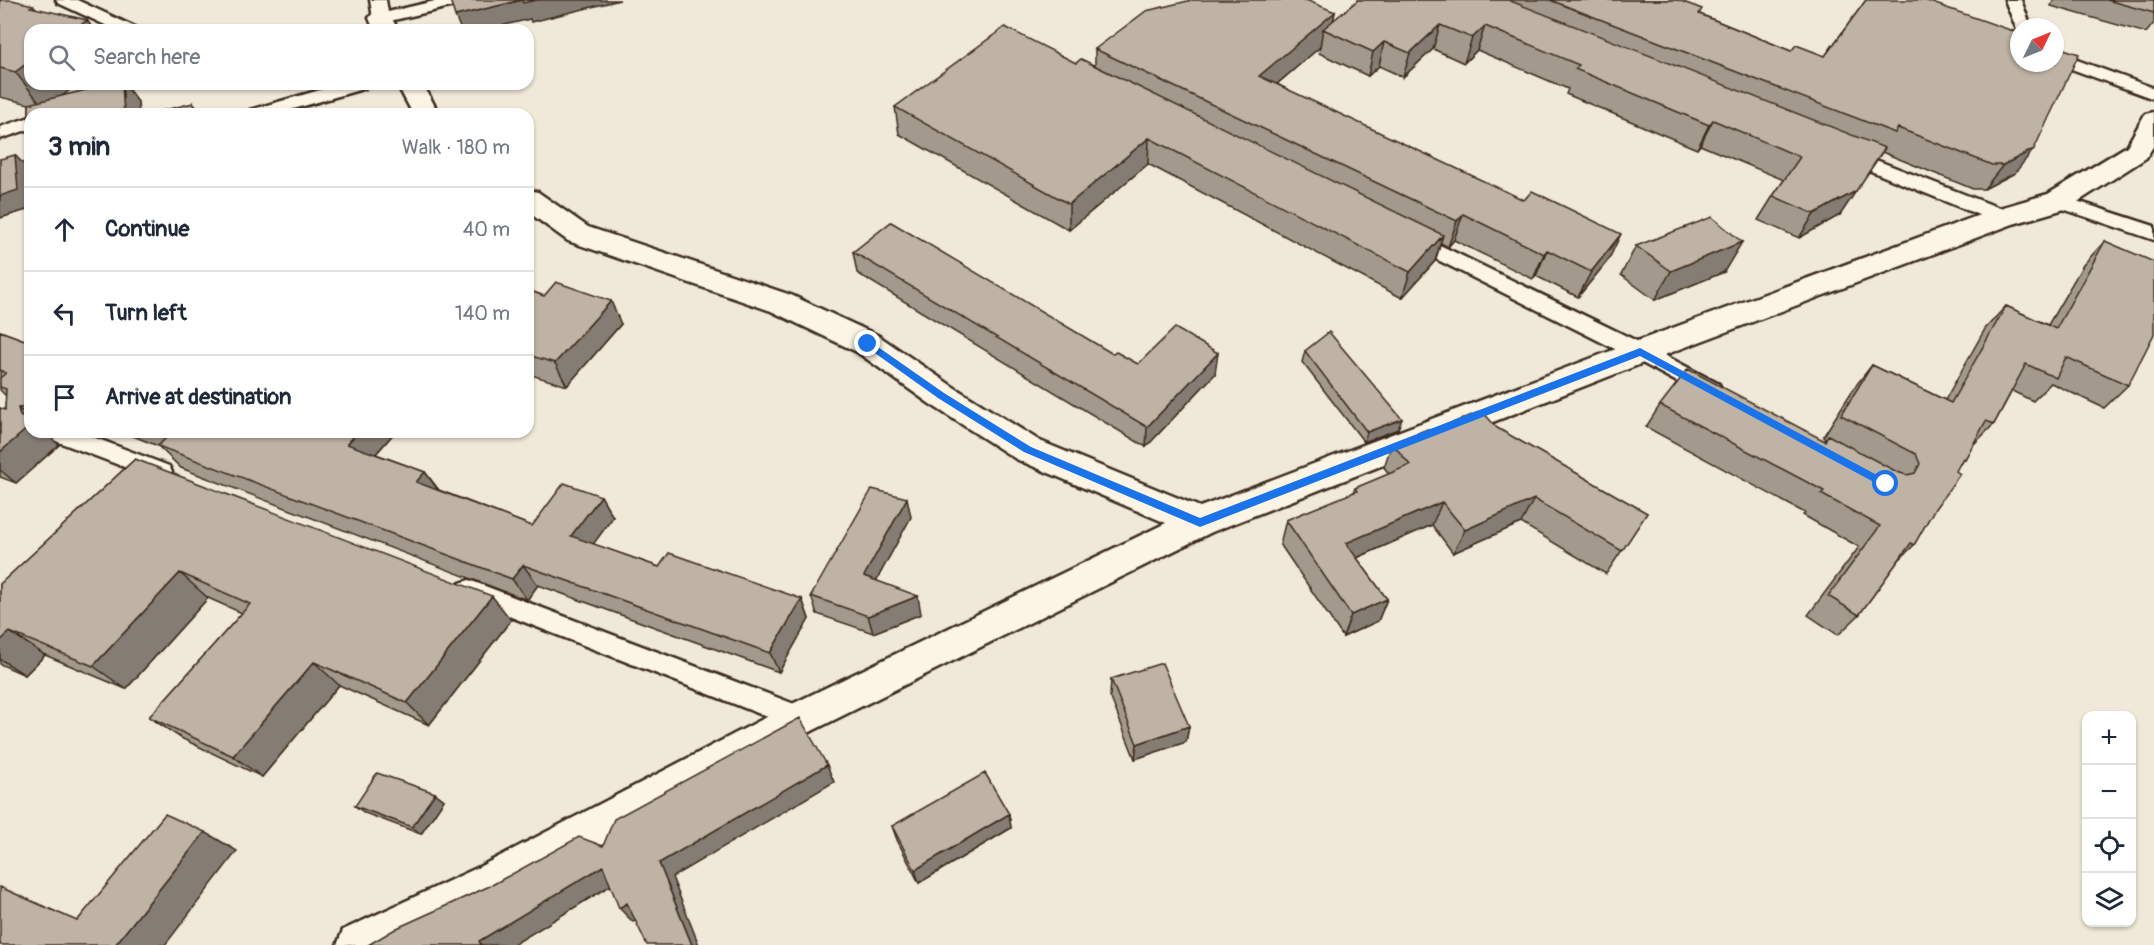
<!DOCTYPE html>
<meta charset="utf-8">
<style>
:root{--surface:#fff;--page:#f2f2f3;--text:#1f2937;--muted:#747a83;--line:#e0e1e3}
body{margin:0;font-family:Pangolin,sans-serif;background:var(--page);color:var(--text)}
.controls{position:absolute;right:18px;bottom:18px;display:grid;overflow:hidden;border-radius:12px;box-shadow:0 2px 4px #0004}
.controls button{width:54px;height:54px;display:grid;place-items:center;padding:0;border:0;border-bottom:2px solid var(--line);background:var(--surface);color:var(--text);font:30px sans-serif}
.compass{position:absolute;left:2010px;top:18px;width:54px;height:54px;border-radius:50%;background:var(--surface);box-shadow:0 2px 4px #0004;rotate:47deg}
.stop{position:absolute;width:18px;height:18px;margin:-14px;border:4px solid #1a73e8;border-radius:50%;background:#fff}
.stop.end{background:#1a73e8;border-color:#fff;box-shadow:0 2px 6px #0008}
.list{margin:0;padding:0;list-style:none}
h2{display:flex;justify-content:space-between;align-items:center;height:78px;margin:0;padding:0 24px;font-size:26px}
h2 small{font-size:20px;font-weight:400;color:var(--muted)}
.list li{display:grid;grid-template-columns:39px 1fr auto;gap:18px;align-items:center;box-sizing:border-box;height:84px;padding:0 24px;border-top:2px solid var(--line)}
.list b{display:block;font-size:22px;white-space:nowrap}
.list em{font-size:20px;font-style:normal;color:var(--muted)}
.icon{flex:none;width:33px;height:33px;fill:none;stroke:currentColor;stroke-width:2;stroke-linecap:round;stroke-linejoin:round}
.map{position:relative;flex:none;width:2154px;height:945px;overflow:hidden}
.search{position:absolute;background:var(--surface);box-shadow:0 2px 4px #0004;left:24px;top:24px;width:510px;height:66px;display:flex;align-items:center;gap:15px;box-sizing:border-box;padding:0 21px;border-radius:18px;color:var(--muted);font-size:22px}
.panel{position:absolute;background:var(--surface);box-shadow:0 2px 4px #0004;left:24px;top:108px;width:510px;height:330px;border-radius:18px}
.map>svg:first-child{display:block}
</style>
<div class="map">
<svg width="2154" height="945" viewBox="0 0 2154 945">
<rect width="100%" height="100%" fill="#f0e9d9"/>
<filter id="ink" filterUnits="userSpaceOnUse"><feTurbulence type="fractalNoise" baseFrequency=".0167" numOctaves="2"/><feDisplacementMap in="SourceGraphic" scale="12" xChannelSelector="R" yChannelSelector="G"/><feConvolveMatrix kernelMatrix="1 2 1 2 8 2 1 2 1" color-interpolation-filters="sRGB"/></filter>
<g filter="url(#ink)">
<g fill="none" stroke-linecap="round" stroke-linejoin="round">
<!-- lane casing -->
<g stroke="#3b2a1e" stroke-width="5">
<path id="lane" d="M 56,0 L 77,0 L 135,27 L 137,30 L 116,30 L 58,3 Z
M 370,0 L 386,0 L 388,12 L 439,0 L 469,0 L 467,3 L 381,23 L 373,18 Z
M 2005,0 L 2021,0 L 2031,27 L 2019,27 L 2019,31 L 2017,30 Z
M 2055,52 L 2154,88 L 2154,99 L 2055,63 Z
M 341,84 L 369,84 L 366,88 L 276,114 L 247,114 L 250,110 Z
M 30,117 L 30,129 L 0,139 L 0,127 Z
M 1845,148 L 2010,212 L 2013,217 L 2010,222 L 2003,224 L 1996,222 L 1839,158 L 1836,154 L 1839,150 Z
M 2058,195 L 2154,226 L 2154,240 L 2051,205 L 2049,201 L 2051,197 Z
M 1411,231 L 1647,346 L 1719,384 L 1722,390 L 1719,396 L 1711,398 L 1703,396 L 1633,358 L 1404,243 L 1401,238 L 1404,233 Z
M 45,432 L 80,432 L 169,466 L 172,472 L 169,478 L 161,481 L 48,438 Z
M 469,580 L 810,710 L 814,718 L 810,726 L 801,730 L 460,597 L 457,590 L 460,583 Z"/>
</g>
<!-- street casing -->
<g stroke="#3b2a1e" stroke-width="5">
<path id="street" d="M 381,11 L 389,13 L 398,30 L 374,30 L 369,18 L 373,13 Z
M 397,84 L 423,84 L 439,114 L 413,114 Z
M 2154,112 L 2154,145 L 2146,158 L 2068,208 L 2013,224 L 1651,360 L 1212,532 L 814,730 L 509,897 L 405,945 L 337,945 L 343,930 L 479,867 L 788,706 L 1166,523 L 1016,459 L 930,404 L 857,352 L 771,311 L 568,241 L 528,212 L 528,190 L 538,192 L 588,227 L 791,295 L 879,336 L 952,386 L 1040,441 L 1200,507 L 1629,344 L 1993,210 L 2048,194 L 2127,146 L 2145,114 Z"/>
</g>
<!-- lane -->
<use href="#lane" fill="#fcf5e5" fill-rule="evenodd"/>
<!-- street -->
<use href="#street" fill="#fcf5e5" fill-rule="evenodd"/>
</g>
<!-- wall -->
<path fill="#a39a8d" stroke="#3b2a1e" stroke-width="1.5" d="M 0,0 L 33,5 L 36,8 L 62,96 L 110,84 L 124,84 L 138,102 L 30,114 L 30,209 L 0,218 L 0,159 L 29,170 L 29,104 L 0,97 Z
M 1358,0 L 1678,0 L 1700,14 L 1791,51 L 1825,56 L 1866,0 L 2015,173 L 1984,189 L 1973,189 L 1882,152 L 1840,215 L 1799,238 L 1758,220 L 1773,196 L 1784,180 L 1700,145 L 1697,149 L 1566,94 L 1568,89 L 1477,50 L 1464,63 L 1433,49 L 1403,77 L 1379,66 L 1368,76 L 1319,53 L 1320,47 L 1277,84 L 1609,259 L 1578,297 L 1536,276 L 1533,279 L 1454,240 L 1448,247 L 1441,243 L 1435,261 L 1402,298 L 1148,164 L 1069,230 L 899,134 L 895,107 L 1076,63 L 1095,65 L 1095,49 L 1335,12 L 1333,21 Z
M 2053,0 L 2154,0 L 2154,23 L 2146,33 L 2051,6 Z
M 2105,241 L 2128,385 L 2104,408 L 2051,383 L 2033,401 L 2012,391 L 1994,424 L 1972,446 L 1965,459 L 1958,466 L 1914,545 L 1898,561 L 1859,615 L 1838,635 L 1808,615 L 1859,547 L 1803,515 L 1805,513 L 1646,427 L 1660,405 L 1824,441 L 1825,439 L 1823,437 L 1854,388 L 1872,365 L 1945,400 L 1985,329 L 2006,306 L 2048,325 L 2083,265 Z
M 1636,246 L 1724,272 L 1655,300 L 1621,275 Z
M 853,252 L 1113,354 L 1138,364 L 1215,374 L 1146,447 L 857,273 Z
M 528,290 L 621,324 L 567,386 L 528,374 Z
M 0,331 L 30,342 L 30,432 L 59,445 L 16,483 L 0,477 L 0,408 L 5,410 L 6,396 L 0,390 Z
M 1305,351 L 1398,429 L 1364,442 L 1302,362 Z
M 1497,428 L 1647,513 L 1606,574 L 1521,523 L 1453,553 L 1432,525 L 1357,558 L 1387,599 L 1378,621 L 1343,637 L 1280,544 L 1286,520 L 1353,493 L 1355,488 L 1389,474 L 1384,467 L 1392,443 L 1431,432 Z
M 123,432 L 395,432 L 376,454 L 425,472 L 439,490 L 532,526 L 601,496 L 613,517 L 593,544 L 659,567 L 802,599 L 809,619 L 779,672 L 538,585 L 527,600 L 181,468 L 158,446 Z
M 135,459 L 511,620 L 429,725 L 339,685 L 262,777 L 181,738 L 149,717 L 242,613 L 208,598 L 126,689 L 45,655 L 25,675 L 0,664 L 0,584 Z
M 911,517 L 876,581 L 921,614 L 873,633 L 817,614 L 811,596 Z
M 1111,679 L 1189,726 L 1186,742 L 1135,759 L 1110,696 Z
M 435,793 L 444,800 L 421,834 L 365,813 L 355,806 Z
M 1009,814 L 1011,828 L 919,883 L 897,840 L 892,826 Z"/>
<!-- shaded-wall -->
<path fill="#857d73" stroke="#3b2a1e" stroke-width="1.5" d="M 522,0 L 620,0 L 531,22 L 530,19 L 484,30 L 461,30 L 455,16 Z
M 1335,12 L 1331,32 L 1323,29 L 1320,47 L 1256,102 L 1259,76 Z
M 87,20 L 94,30 L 74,30 Z
M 1440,25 L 1433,49 L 1403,77 L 1410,53 Z
M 1485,26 L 1477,50 L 1464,63 L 1472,38 Z
M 1384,42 L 1379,66 L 1368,76 L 1373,52 Z
M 30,61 L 30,84 L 78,84 L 45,109 L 15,72 Z
M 122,84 L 124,84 L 138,102 L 139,114 L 124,114 Z
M 193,103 L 201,114 L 194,114 Z
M 1713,120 L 1700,145 L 1697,149 L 1709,125 Z
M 1149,138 L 1148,164 L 1069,230 L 1069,204 Z
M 2034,149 L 2015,173 L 1984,189 L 2003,165 Z
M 15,155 L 30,171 L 30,209 L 0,218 L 0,196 Z
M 1856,191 L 1840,215 L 1799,238 L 1814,214 Z
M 1463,214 L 1454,240 L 1448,247 L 1457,221 Z
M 1621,234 L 1609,259 L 1578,297 L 1591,272 Z
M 1443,235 L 1435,261 L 1402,298 L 1410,272 Z
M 1742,242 L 1724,272 L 1655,300 L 1671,271 Z
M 1547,250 L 1536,276 L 1533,279 L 1544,254 Z
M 611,301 L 621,324 L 567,386 L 555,363 Z
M 1218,353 L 1215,374 L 1146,447 L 1147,427 Z
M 18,408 L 30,418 L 30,425 L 20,416 Z
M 1402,419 L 1398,429 L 1364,442 L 1367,432 Z
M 30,426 L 30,432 L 45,432 L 59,445 L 16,483 L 0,470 L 0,452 Z
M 358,432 L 395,432 L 365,466 L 347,444 Z
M 425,472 L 441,494 L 416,482 Z
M 601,496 L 613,517 L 584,557 L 571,536 Z
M 907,498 L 911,517 L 869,594 L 864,576 Z
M 1534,499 L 1521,523 L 1453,553 L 1465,530 Z
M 1442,502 L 1432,525 L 1338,566 L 1346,543 Z
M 523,565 L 538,585 L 527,600 L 512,579 Z
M 180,573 L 208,598 L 126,689 L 93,666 Z
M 492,596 L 511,620 L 429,725 L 407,703 Z
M 918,596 L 921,614 L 873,633 L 868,616 Z
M 802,599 L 809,619 L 779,672 L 770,653 Z
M 1387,599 L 1378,621 L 1343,637 L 1351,615 Z
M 10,632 L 45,655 L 25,675 L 0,659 L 0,641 Z
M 314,662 L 339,685 L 262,777 L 233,756 Z
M 1189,726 L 1186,742 L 1135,759 L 1137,744 Z
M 827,765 L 834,782 L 672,877 L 699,945 L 692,945 L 659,863 Z
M 435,793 L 444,800 L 421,834 L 412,827 Z
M 1009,814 L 1011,828 L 919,883 L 915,870 Z
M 205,832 L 237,851 L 165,945 L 115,945 Z
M 603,866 L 618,881 L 513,945 L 481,945 L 479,941 Z
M 627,903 L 641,917 L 633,922 L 619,908 Z"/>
<!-- building -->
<path fill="#beb3a4" stroke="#3b2a1e" stroke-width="1.5" d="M 0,0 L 12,0 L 33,5 L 30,7 L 87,20 L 74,30 L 30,30 L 30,61 L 15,72 L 0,68 Z
M 450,0 L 537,0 L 523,3 L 522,0 L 455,16 Z
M 1192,0 L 1306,0 L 1335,12 L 1259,76 L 1524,200 L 1532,191 L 1621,234 L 1591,272 L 1547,250 L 1544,254 L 1463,214 L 1457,221 L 1095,49 L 1146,11 Z
M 1358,0 L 1508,0 L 1885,148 L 1856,191 L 1814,214 L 1773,196 L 1800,157 L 1713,120 L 1709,125 L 1575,69 L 1579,65 L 1485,26 L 1472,38 L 1440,25 L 1410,53 L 1384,42 L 1373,52 L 1323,29 Z
M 1550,0 L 1678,0 L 1702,9 L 1699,14 L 1791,51 L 1796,45 L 1825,56 L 1866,0 L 1924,0 L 2019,33 L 2019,63 L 2055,63 L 2055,46 L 2079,54 L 2034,149 L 2003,165 L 1992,165 L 1898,128 L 1895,133 Z
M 2107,0 L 2154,0 L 2154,13 Z
M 1005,27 L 1076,63 L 1081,59 L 1443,235 L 1410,272 L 1149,138 L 1069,204 L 895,107 Z
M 110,84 L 122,84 L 124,114 L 30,114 L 30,174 L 29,174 L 29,104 Z
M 193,103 L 194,114 L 149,114 Z
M 15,155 L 18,190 L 0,196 L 0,159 Z
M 1712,217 L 1742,242 L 1671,271 L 1636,246 Z
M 891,222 L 1113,354 L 1116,352 L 1138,364 L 1175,328 L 1218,353 L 1147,427 L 853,252 Z
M 2105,241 L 2154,262 L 2154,334 L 2128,385 L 2066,357 L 2056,378 L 2026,364 L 1994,424 L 1986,421 L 1965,459 L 1963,458 L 1956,471 L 1960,474 L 1934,510 L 1914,545 L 1911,543 L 1859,615 L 1828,596 L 1880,526 L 1821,494 L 1824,491 L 1660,405 L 1688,369 L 1825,441 L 1828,435 L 1897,472 L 1907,475 L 1915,473 L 1920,464 L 1916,454 L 1841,415 L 1872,365 L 1951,403 L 2006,306 L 2056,329 Z
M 556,282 L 611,301 L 555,363 L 528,355 L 528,290 L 544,296 Z
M 0,331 L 30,342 L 30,407 L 18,408 L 20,416 L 30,421 L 30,426 L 0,452 L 0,408 L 5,410 L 6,389 L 0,387 L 0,378 L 6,373 L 0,370 Z
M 1329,332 L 1402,419 L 1367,432 L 1305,351 Z
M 1482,411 L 1497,428 L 1647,513 L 1622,551 L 1534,499 L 1465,530 L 1442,502 L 1346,543 L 1387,599 L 1351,615 L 1286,520 L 1357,491 L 1355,488 L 1410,465 L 1392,443 L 1428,429 L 1431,432 Z
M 158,432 L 358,432 L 347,444 L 425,472 L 416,482 L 532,526 L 564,483 L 601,496 L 571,536 L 659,567 L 669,553 L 802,599 L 770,653 L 523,565 L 512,579 L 158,446 L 168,436 Z
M 135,459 L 492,596 L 407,703 L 314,662 L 233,756 L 149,717 L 250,604 L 180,573 L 93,666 L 10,632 L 0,641 L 0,584 Z
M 872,489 L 907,498 L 864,576 L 918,596 L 868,616 L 811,596 Z
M 1162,663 L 1189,726 L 1137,744 L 1111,679 Z
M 800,718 L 827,765 L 659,863 L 692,945 L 647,945 L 627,903 L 619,908 L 603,866 L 479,941 L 481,945 L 368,945 L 397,928 L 492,885 L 579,837 L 603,846 L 614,819 Z
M 377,773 L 435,793 L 412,827 L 355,806 Z
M 985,773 L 1009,814 L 915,870 L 892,826 Z
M 165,814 L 205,832 L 115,945 L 0,945 L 0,887 L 77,921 Z"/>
</g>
<!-- route -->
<path fill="#1a73e8" d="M 868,340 L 944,393 L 1031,447 L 1200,518 L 1640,348 L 1890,482 L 1891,484 L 1886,489 L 1883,487 L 1640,356 L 1200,527 L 1024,452 L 938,398 L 865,346 L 865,341 Z"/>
</svg>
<div class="controls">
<button>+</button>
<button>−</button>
<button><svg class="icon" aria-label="locate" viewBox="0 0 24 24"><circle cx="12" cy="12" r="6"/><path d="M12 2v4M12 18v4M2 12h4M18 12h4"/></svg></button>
<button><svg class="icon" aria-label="layers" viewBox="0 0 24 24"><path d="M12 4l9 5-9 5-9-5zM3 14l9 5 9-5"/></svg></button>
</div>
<svg class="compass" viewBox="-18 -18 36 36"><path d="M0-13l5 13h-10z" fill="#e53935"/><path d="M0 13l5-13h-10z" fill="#747a83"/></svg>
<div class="stop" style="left:1886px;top:484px"></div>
<div class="stop end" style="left:868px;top:344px"></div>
<div class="search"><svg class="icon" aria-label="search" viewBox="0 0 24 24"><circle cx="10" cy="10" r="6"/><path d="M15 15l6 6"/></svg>Search here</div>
<section class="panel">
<h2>3 min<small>Walk · 180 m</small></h2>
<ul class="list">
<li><svg class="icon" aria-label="ahead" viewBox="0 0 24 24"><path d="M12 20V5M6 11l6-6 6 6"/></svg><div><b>Continue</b></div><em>40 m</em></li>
<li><svg class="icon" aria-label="left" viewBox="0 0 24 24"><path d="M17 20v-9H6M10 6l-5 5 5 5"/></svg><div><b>Turn left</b></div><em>140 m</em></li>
<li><svg class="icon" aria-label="arrive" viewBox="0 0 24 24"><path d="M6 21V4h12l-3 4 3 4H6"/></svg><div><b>Arrive at destination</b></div></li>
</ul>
</section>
</div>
